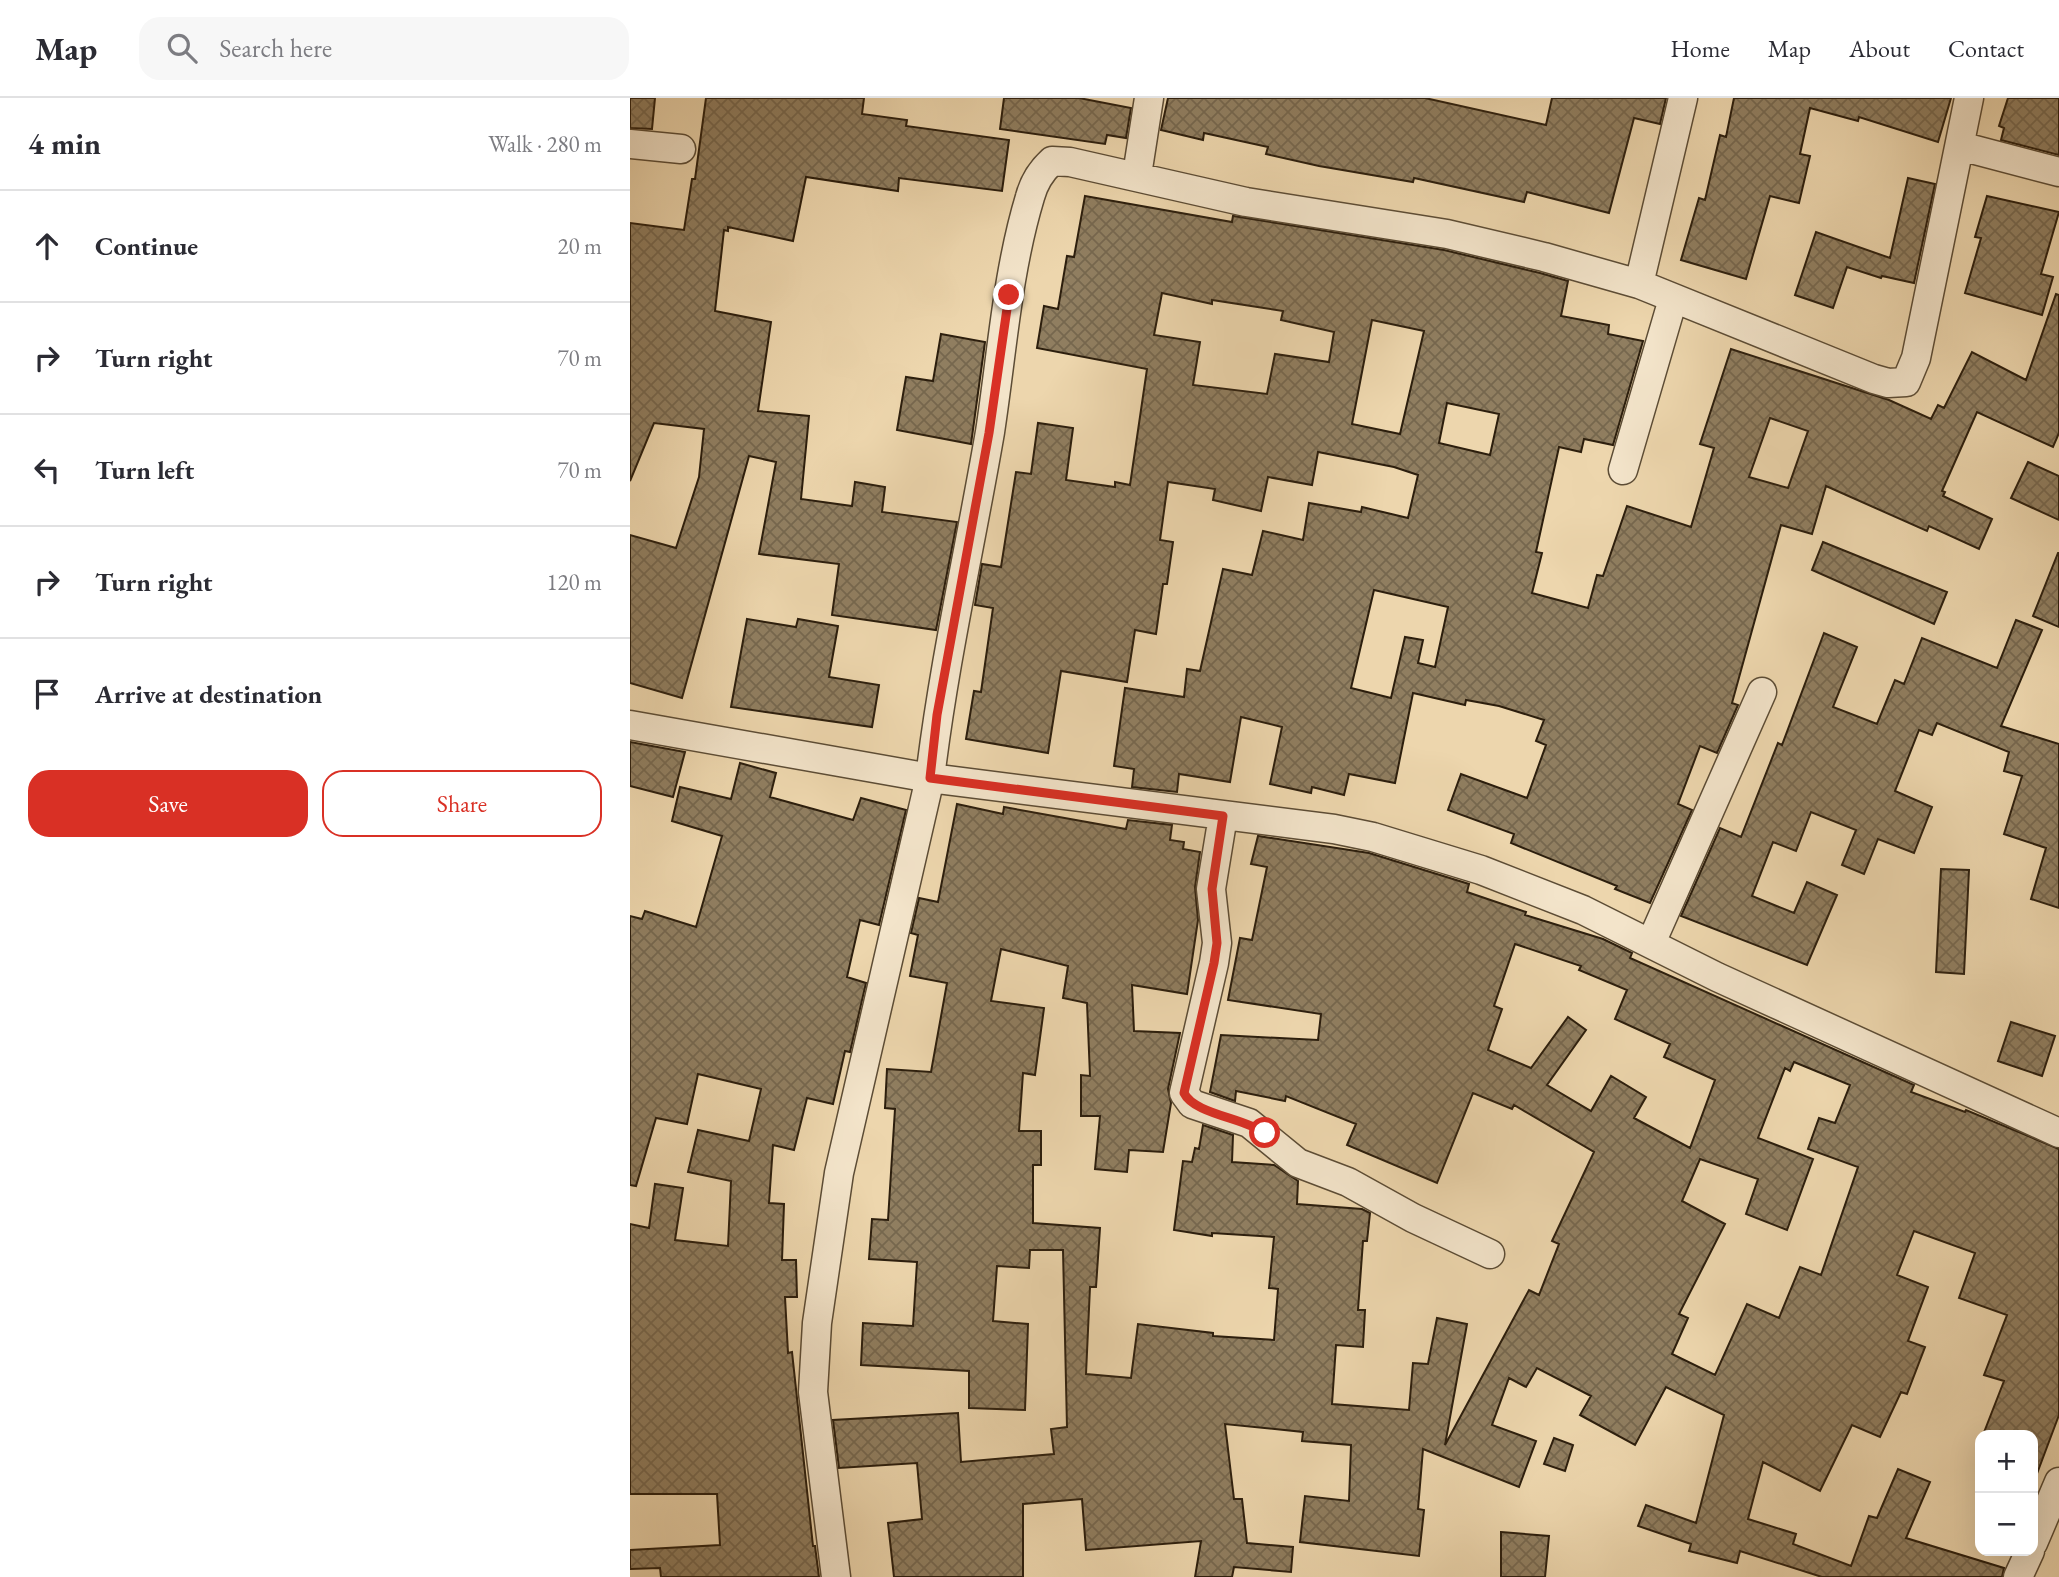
<!DOCTYPE html>
<meta charset="utf-8">
<style>
:root{--surface:#fff;--page:#f7f7f7;--text:#2b2b33;--muted:#7c7c81;--line:#e1e1e2;--accent:#d93025}
body{margin:0;font-family:"EB Garamond",serif;background:var(--page);color:var(--text)}
.controls{position:absolute;right:21px;bottom:21px;display:grid;overflow:hidden;border-radius:14px;box-shadow:0 7px 28px #0002}
.controls button{width:63px;height:63px;display:grid;place-items:center;padding:0;border:0;border-bottom:2px solid var(--line);background:var(--surface);color:var(--text);font:35px sans-serif}
.stop{position:absolute;width:21px;height:21px;margin:-16px;border:5px solid #d93025;border-radius:50%;background:#fff}
.stop.end{background:#d93025;border-color:#fff;box-shadow:0 2px 7px #0008}
.list{margin:0;padding:0;list-style:none}
h2{display:flex;justify-content:space-between;align-items:center;height:91px;margin:0;padding:0 28px;font-size:30px}
h2 small{font-size:23px;font-weight:400;color:var(--muted)}
.list li{display:grid;grid-template-columns:46px 1fr auto;gap:21px;align-items:center;box-sizing:border-box;height:112px;padding:0 28px;border-top:2px solid var(--line)}
.list b{display:block;font-size:26px;white-space:nowrap}
.list em{font-size:23px;font-style:normal;color:var(--muted)}
.actions{display:flex;gap:14px;padding:21px 28px}
.actions a{flex:1;padding:16px 0;border:2px solid var(--accent);border-radius:21px;text-align:center;font-size:24px;color:var(--accent)}
.actions .main{background:var(--accent);color:#fff}
.icon{flex:none;width:38px;height:38px;fill:none;stroke:currentColor;stroke-width:2;stroke-linecap:round;stroke-linejoin:round}
.map{position:relative;flex:none;width:1429px;height:1479px;overflow:hidden}
header{display:flex;align-items:center;gap:42px;box-sizing:border-box;height:98px;padding:0 35px;background:var(--surface);border-bottom:2px solid var(--line)}
header strong{font-size:33px}
nav{display:flex;gap:38px;margin-inline-start:auto;font-size:24px}
.search{width:490px;height:63px;background:var(--page);display:flex;align-items:center;gap:18px;box-sizing:border-box;padding:0 24px;border-radius:21px;color:var(--muted);font-size:26px}
main{display:flex}
aside{flex:1;background:var(--surface)}
.map>svg:first-child{display:block}
</style>
<header>
<strong>Map</strong>
<div class="search"><svg class="icon" aria-label="search" viewBox="0 0 24 24"><circle cx="10" cy="10" r="6"/><path d="M15 15l6 6"/></svg>Search here</div>
<nav><a>Home</a><a>Map</a><a>About</a><a>Contact</a></nav>
</header>
<main>
<aside>
<h2>4 min<small>Walk · 280 m</small></h2>
<ul class="list">
<li><svg class="icon" aria-label="ahead" viewBox="0 0 24 24"><path d="M12 20V5M6 11l6-6 6 6"/></svg><div><b>Continue</b></div><em>20 m</em></li>
<li><svg class="icon" aria-label="right" viewBox="0 0 24 24"><path d="M7 20v-9h11M14 6l5 5-5 5"/></svg><div><b>Turn right</b></div><em>70 m</em></li>
<li><svg class="icon" aria-label="left" viewBox="0 0 24 24"><path d="M17 20v-9H6M10 6l-5 5 5 5"/></svg><div><b>Turn left</b></div><em>70 m</em></li>
<li><svg class="icon" aria-label="right" viewBox="0 0 24 24"><path d="M7 20v-9h11M14 6l5 5-5 5"/></svg><div><b>Turn right</b></div><em>120 m</em></li>
<li><svg class="icon" aria-label="arrive" viewBox="0 0 24 24"><path d="M6 21V4h12l-3 4 3 4H6"/></svg><div><b>Arrive at destination</b></div></li>
</ul>
<div class="actions"><a class="main">Save</a><a>Share</a></div>
</aside>
<div class="map">
<svg width="1429" height="1479" viewBox="0 0 1429 1479">
<defs>
<pattern id="building-cross-hatch" width="8" height="8" patternUnits="userSpaceOnUse" patternTransform="scale(1.75)"><rect width="8" height="8" fill="#907e60"/><path d="M0 0l8 8M0 8l8-8" fill="none" stroke="#76674e"/></pattern>
</defs>
<rect width="100%" height="100%" fill="#edd6ad"/>
<filter id="stains"><feTurbulence type="fractalNoise" baseFrequency=".00286" numOctaves="4"/><feColorMatrix values="0 0 0 0 .2 0 0 0 0 .09 0 0 0 0 .02 0 0 0 .5 -.17"/></filter>
<radialGradient id="worn" r=".72"><stop offset=".6" stop-color="#630" stop-opacity="0"/><stop offset="1" stop-color="#630" stop-opacity=".3"/></radialGradient>
<!-- building -->
<path fill="url(#building-cross-hatch)" stroke="#2c1e0d" stroke-width="2" fill-rule="evenodd" d="M 0,0 L 25,0 L 22,31 L 0,30 Z
M 76,0 L 234,0 L 232,16 L 277,22 L 276,28 L 379,42 L 372,93 L 269,80 L 268,93 L 176,79 L 163,143 L 98,129 L 98,133 L 94,132 L 85,213 L 141,224 L 128,313 L 179,318 L 171,401 L 222,408 L 225,384 L 255,389 L 252,414 L 327,424 L 306,532 L 202,517 L 209,466 L 129,456 L 146,364 L 119,358 L 52,600 L 0,585 L 0,437 L 46,450 L 69,379 L 74,331 L 24,325 L 0,383 L 0,125 L 54,132 L 62,81 L 65,81 Z
M 374,0 L 449,0 L 501,10 L 496,40 L 477,37 L 475,46 L 370,31 Z
M 538,0 L 795,0 L 916,27 L 922,0 L 1036,0 L 1030,26 L 1004,20 L 979,115 L 897,94 L 894,104 L 784,80 L 783,84 L 689,68 L 636,56 L 638,49 L 574,35 L 573,42 L 531,32 Z
M 1104,0 L 1321,0 L 1308,44 L 1229,19 L 1228,23 L 1180,10 L 1170,56 L 1180,58 L 1169,105 L 1140,98 L 1116,181 L 1051,162 L 1069,100 L 1075,102 L 1090,37 L 1096,39 Z
M 1378,0 L 1429,0 L 1429,57 L 1371,42 L 1374,30 L 1369,28 Z
M 1278,80 L 1305,86 L 1284,185 L 1252,178 L 1251,180 L 1217,169 L 1203,210 L 1165,197 L 1186,134 L 1260,160 Z
M 455,98 L 602,124 L 603,118 L 814,152 L 910,175 L 938,183 L 931,218 L 979,227 L 978,236 L 1013,243 L 983,347 L 954,341 L 951,354 L 929,349 L 906,454 L 912,455 L 902,495 L 958,510 L 967,477 L 973,478 L 997,408 L 1061,429 L 1084,350 L 1070,346 L 1101,251 L 1259,302 L 1301,321 L 1308,307 L 1314,310 L 1342,254 L 1396,282 L 1426,196 L 1429,197 L 1429,335 L 1423,349 L 1347,314 L 1312,393 L 1315,394 L 1313,398 L 1362,421 L 1349,451 L 1299,428 L 1297,433 L 1196,388 L 1182,436 L 1151,427 L 1102,605 L 1108,607 L 1087,655 L 1070,648 L 1048,706 L 1062,712 L 1020,805 L 985,791 L 987,788 L 881,745 L 884,736 L 818,712 L 831,676 L 897,700 L 916,647 L 906,643 L 914,622 L 869,608 L 836,602 L 835,607 L 783,595 L 765,685 L 719,676 L 714,697 L 682,689 L 681,695 L 640,686 L 652,629 L 611,619 L 600,684 L 549,676 L 547,694 L 502,689 L 504,671 L 484,668 L 495,590 L 554,599 L 557,571 L 570,573 L 593,471 L 622,477 L 633,433 L 673,442 L 679,405 L 731,414 L 732,409 L 778,420 L 788,377 L 764,369 L 688,354 L 682,387 L 638,379 L 631,413 L 583,402 L 585,391 L 538,384 L 530,442 L 543,444 L 537,486 L 533,486 L 526,536 L 505,532 L 497,584 L 431,573 L 418,655 L 336,641 L 344,593 L 351,594 L 363,510 L 345,507 L 352,466 L 371,469 L 386,374 L 401,376 L 408,325 L 443,330 L 436,382 L 485,389 L 485,384 L 500,387 L 517,271 L 407,250 L 414,208 L 428,211 L 437,158 L 444,159 ZM 532,195 L 582,206 L 582,202 L 653,213 L 651,222 L 704,234 L 699,264 L 645,256 L 637,296 L 563,287 L 570,244 L 524,237 ZM 742,222 L 794,233 L 770,336 L 722,326 ZM 817,305 L 869,316 L 860,357 L 809,345 ZM 1140,320 L 1178,333 L 1158,390 L 1119,379 ZM 744,492 L 818,509 L 805,569 L 788,565 L 793,542 L 775,539 L 761,600 L 721,590 Z
M 1357,98 L 1429,114 L 1411,176 L 1423,179 L 1412,217 L 1335,195 L 1351,140 L 1345,139 Z
M 311,236 L 355,244 L 341,346 L 267,332 L 276,279 L 303,283 Z
M 1398,364 L 1429,378 L 1429,422 L 1381,400 Z
M 1193,444 L 1317,494 L 1304,526 L 1182,472 Z
M 1428,455 L 1429,455 L 1429,529 L 1403,518 Z
M 117,521 L 166,529 L 168,521 L 208,528 L 199,579 L 249,587 L 242,629 L 101,609 Z
M 1386,522 L 1412,532 L 1371,628 L 1429,646 L 1429,810 L 1401,801 L 1416,750 L 1374,736 L 1392,678 L 1374,673 L 1379,654 L 1307,625 L 1302,637 L 1289,632 L 1265,693 L 1302,709 L 1284,755 L 1248,741 L 1234,776 L 1212,767 L 1226,732 L 1181,714 L 1166,753 L 1143,744 L 1122,798 L 1164,815 L 1177,784 L 1207,797 L 1177,867 L 1051,818 L 1090,730 L 1111,739 L 1148,645 L 1152,647 L 1194,535 L 1227,549 L 1203,609 L 1247,626 L 1265,582 L 1274,586 L 1292,540 L 1367,570 Z
M 0,644 L 55,654 L 43,699 L 0,688 Z
M 110,665 L 146,675 L 140,699 L 223,722 L 231,700 L 276,712 L 249,827 L 230,822 L 217,879 L 236,885 L 220,954 L 215,953 L 203,1006 L 177,1000 L 164,1052 L 143,1047 L 139,1105 L 154,1106 L 152,1162 L 166,1162 L 167,1199 L 155,1199 L 158,1255 L 162,1254 L 183,1448 L 185,1448 L 189,1479 L 31,1479 L 30,1470 L 0,1471 L 0,1452 L 90,1447 L 87,1396 L 0,1396 L 0,1126 L 19,1130 L 25,1086 L 53,1090 L 45,1142 L 98,1148 L 101,1083 L 58,1074 L 68,1032 L 119,1043 L 131,991 L 68,976 L 57,1026 L 26,1020 L 6,1088 L 0,1087 L 0,818 L 12,821 L 15,813 L 66,829 L 92,738 L 42,723 L 50,689 L 101,701 Z
M 327,706 L 373,716 L 374,709 L 496,731 L 498,722 L 542,727 L 540,742 L 554,744 L 553,751 L 570,754 L 565,789 L 568,822 L 557,896 L 502,887 L 504,933 L 550,935 L 538,991 L 541,1005 L 533,1054 L 499,1052 L 497,1074 L 465,1071 L 470,1018 L 451,1018 L 451,977 L 460,978 L 457,905 L 433,900 L 438,868 L 371,851 L 361,903 L 414,910 L 405,977 L 393,975 L 389,1033 L 411,1033 L 411,1067 L 403,1067 L 403,1125 L 470,1130 L 466,1189 L 460,1189 L 456,1276 L 501,1280 L 508,1226 L 583,1235 L 583,1238 L 644,1242 L 648,1191 L 639,1190 L 644,1139 L 582,1135 L 582,1138 L 544,1132 L 553,1063 L 562,1064 L 565,1050 L 569,1051 L 573,1027 L 603,1037 L 602,1064 L 644,1067 L 668,1083 L 667,1106 L 732,1111 L 740,1115 L 737,1143 L 733,1143 L 728,1212 L 735,1212 L 733,1249 L 706,1247 L 702,1306 L 779,1312 L 783,1265 L 798,1266 L 807,1220 L 837,1226 L 815,1347 L 899,1192 L 909,1197 L 929,1146 L 922,1143 L 964,1054 L 884,1007 L 882,1011 L 843,995 L 807,1085 L 717,1047 L 726,1026 L 656,998 L 655,1003 L 606,993 L 605,1003 L 580,994 L 591,937 L 688,942 L 691,916 L 598,902 L 610,840 L 622,842 L 637,769 L 621,766 L 628,738 L 739,755 L 839,786 L 837,794 L 896,814 L 895,817 L 973,841 L 1002,855 L 1000,860 L 1284,987 L 1281,994 L 1335,1014 L 1336,1012 L 1429,1051 L 1429,1317 L 1405,1381 L 1403,1337 L 1353,1337 L 1374,1283 L 1354,1277 L 1377,1217 L 1329,1200 L 1345,1155 L 1284,1133 L 1267,1177 L 1298,1189 L 1278,1243 L 1295,1249 L 1277,1296 L 1271,1294 L 1250,1339 L 1222,1327 L 1190,1393 L 1133,1364 L 1118,1421 L 1166,1436 L 1163,1446 L 1221,1468 L 1239,1418 L 1247,1420 L 1268,1371 L 1300,1384 L 1276,1440 L 1374,1470 L 1372,1479 L 1192,1479 L 1110,1453 L 1107,1465 L 1059,1453 L 1061,1446 L 1008,1428 L 1016,1407 L 1066,1425 L 1094,1317 L 1036,1289 L 1005,1347 L 950,1317 L 961,1298 L 907,1270 L 896,1289 L 879,1280 L 862,1327 L 906,1343 L 889,1389 L 793,1351 L 788,1411 L 794,1412 L 789,1458 L 670,1444 L 675,1398 L 719,1403 L 721,1347 L 672,1343 L 673,1334 L 595,1326 L 604,1401 L 612,1401 L 617,1445 L 663,1449 L 661,1474 L 604,1469 L 602,1479 L 565,1479 L 571,1443 L 456,1452 L 452,1401 L 393,1406 L 393,1479 L 264,1479 L 258,1425 L 292,1421 L 287,1365 L 209,1370 L 203,1322 L 328,1315 L 331,1364 L 424,1356 L 421,1331 L 437,1329 L 433,1152 L 400,1152 L 399,1170 L 367,1168 L 363,1223 L 398,1226 L 395,1312 L 339,1310 L 339,1273 L 231,1267 L 233,1225 L 283,1228 L 287,1164 L 239,1161 L 242,1121 L 258,1122 L 265,1011 L 255,1010 L 257,971 L 301,974 L 317,885 L 280,878 L 288,837 L 281,835 L 289,800 L 308,804 ZM 885,846 L 951,868 L 949,872 L 997,892 L 985,921 L 1040,946 L 1034,959 L 1085,982 L 1060,1050 L 1004,1020 L 1016,999 L 981,978 L 961,1013 L 917,987 L 956,932 L 938,919 L 901,970 L 858,952 L 872,911 L 864,908 ZM 1164,964 L 1220,987 L 1205,1025 L 1189,1020 L 1178,1051 L 1228,1069 L 1191,1177 L 1170,1169 L 1149,1220 L 1117,1206 L 1085,1277 L 1042,1256 L 1058,1220 L 1049,1216 L 1095,1126 L 1052,1103 L 1070,1061 L 1128,1081 L 1116,1116 L 1157,1132 L 1183,1061 L 1128,1040 L 1155,970 L 1160,973 Z
M 1311,771 L 1339,772 L 1334,876 L 1306,874 Z
M 1381,924 L 1425,938 L 1412,978 L 1368,963 Z
M 924,1340 L 943,1347 L 935,1373 L 914,1366 Z
M 871,1434 L 919,1438 L 915,1479 L 871,1479 Z"/>
<g fill="none" stroke-linecap="round" stroke-linejoin="round">
<!-- minor casing -->
<g stroke="#5c4c35" stroke-width="31">
<path id="minor" d="M 0,46 L 51,51
M 1330,48 L 1429,74
M 507,77 L 519,0
M 1009,186 L 1053,0
M 993,372 L 1043,201
M 0,627 L 300,680 L 704,731 L 743,739 L 851,772 L 953,812 L 1087,879 L 1429,1035
M 593,718 L 581,791 L 587,845 L 584,865 L 554,995 L 562,1006 L 619,1025 L 668,1065 L 718,1084 L 783,1120 L 860,1156
M 1021,845 L 1132,594
M 1403,1445 L 1429,1384
M 206,1479 L 183,1294 L 187,1225 L 209,1075 L 300,680 C 314,563 340,450 360,334 C 372,256 377,175 400,99 C 404,84 411,73 422,63 L 440,64 L 616,104 L 817,136 L 914,159 L 1009,186 L 1244,281 L 1258,285 L 1276,284 L 1286,260 L 1339,0
M 1388,1479 L 1400,1453"/>
</g>
<!-- minor -->
<use href="#minor" stroke="#f3e4ca" stroke-width="28"/>
</g>
<g fill="none" stroke-linecap="round" stroke-linejoin="round">
<!-- route -->
<path stroke="#d93025" stroke-width="9" d="M 379,197 L 359,335 L 307,617 L 300,680 L 593,718 L 582,791 L 587,845 L 584,865 L 554,995 C 564,1016 614,1020 635,1035"/>
</g>
<rect width="100%" height="100%" filter="url(#stains)"/>
<rect width="100%" height="100%" fill="url(#worn)"/>
</svg>
<div class="controls">
<button>+</button>
<button>−</button>
</div>
<div class="stop" style="left:635px;top:1035px"></div>
<div class="stop end" style="left:379px;top:197px"></div>
</div>
</main>
